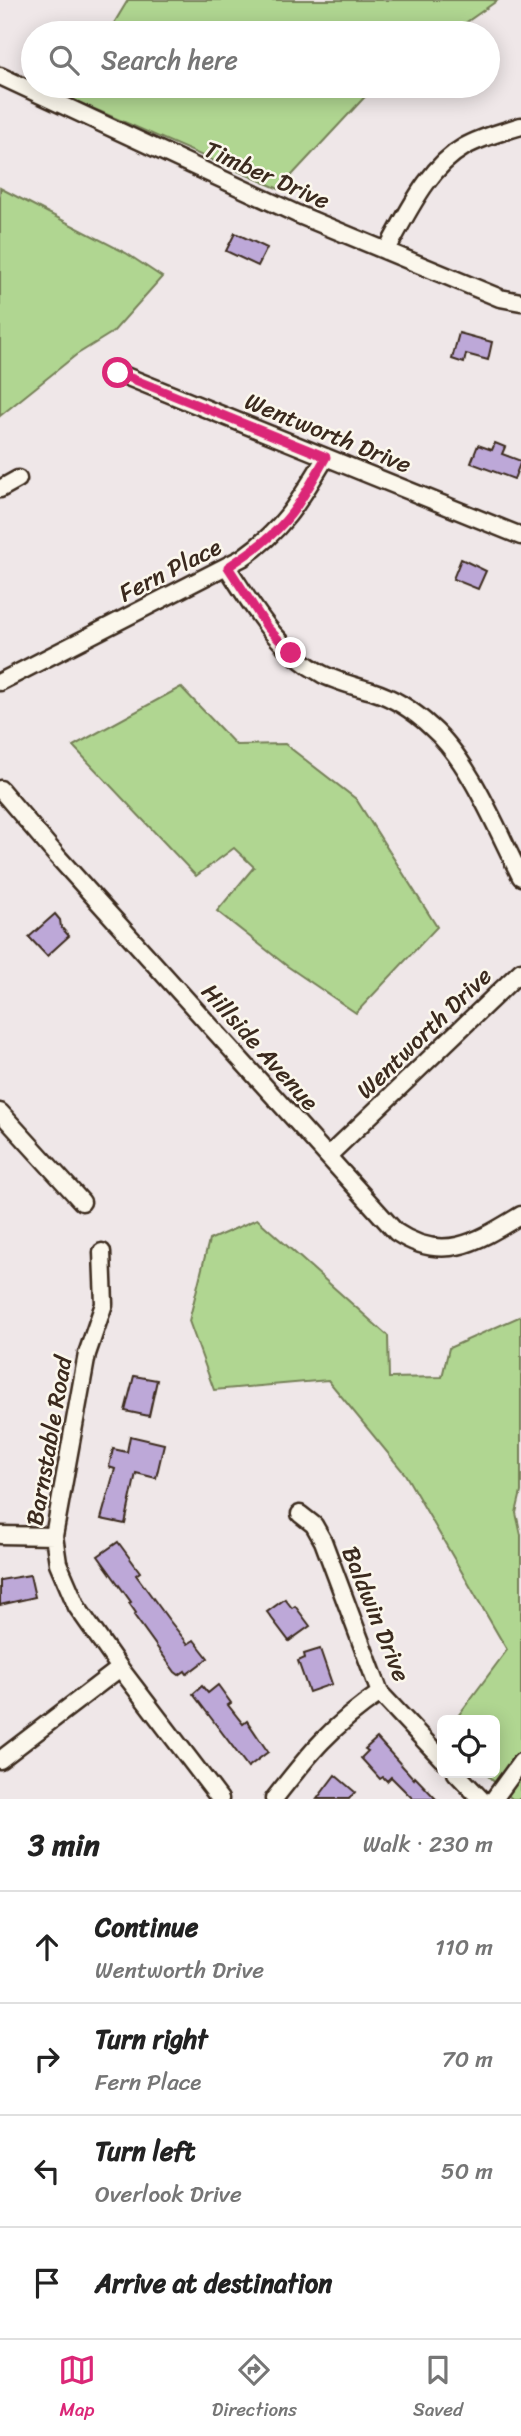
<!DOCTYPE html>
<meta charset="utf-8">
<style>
:root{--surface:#fff;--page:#f2f2f2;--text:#222;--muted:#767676;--line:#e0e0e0;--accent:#db2777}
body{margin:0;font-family:Sriracha,sans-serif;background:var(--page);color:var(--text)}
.controls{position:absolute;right:21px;bottom:21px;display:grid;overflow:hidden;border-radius:10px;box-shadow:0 4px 18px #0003}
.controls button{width:63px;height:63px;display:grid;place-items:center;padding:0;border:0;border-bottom:2px solid var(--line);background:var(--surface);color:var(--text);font:35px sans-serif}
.stop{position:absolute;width:21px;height:21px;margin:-16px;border:5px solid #db2777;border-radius:50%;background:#fff}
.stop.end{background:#db2777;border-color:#fff;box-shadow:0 2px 7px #0008}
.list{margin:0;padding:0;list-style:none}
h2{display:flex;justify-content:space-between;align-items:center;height:91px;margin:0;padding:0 28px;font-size:30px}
h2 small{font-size:23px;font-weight:400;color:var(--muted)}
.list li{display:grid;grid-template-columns:46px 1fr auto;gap:21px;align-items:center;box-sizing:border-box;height:112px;padding:0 28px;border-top:2px solid var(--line)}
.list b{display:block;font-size:26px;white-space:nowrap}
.list p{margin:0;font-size:23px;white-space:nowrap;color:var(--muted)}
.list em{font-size:23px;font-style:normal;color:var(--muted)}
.icon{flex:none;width:38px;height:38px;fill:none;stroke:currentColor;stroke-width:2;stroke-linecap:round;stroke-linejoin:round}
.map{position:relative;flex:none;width:521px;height:1799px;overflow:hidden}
.search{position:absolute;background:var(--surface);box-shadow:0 4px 18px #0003;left:21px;right:21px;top:21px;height:77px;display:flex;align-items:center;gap:18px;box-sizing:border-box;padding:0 24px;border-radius:38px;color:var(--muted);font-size:26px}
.sheet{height:539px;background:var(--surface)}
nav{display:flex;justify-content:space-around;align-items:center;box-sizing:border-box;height:98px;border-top:2px solid var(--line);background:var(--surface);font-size:19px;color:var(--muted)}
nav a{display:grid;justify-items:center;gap:4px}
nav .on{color:var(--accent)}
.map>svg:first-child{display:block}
</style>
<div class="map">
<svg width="521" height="1799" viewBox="0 0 521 1799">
<rect width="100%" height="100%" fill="#efe7e8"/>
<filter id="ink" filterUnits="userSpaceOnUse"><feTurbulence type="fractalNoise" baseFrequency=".0143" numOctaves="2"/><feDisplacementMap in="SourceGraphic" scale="14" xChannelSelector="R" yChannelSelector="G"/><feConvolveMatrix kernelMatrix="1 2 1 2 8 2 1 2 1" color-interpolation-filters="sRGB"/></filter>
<g filter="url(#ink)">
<!-- green -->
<path fill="#b0d691" stroke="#768058" stroke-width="2" d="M 128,0 L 498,0 L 451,33 L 108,33 Z
M 77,86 L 375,86 L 279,189 L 69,98 Z
M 0,188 L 126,253 L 162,277 L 113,332 L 76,355 L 0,416 Z
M 181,687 L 236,745 L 285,744 L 356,799 L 437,927 L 356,1013 L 287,966 L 217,911 L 254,867 L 234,848 L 196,876 L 73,746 Z
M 257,1219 L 388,1336 L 389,1378 L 442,1377 L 449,1348 L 521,1316 L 521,1492 L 516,1513 L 521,1535 L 521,1799 L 512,1799 L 485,1773 L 495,1773 L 495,1720 L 455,1720 L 507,1650 L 405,1474 L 328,1380 L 214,1390 L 189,1321 L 209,1240 Z"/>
<!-- building -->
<path fill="#bda8d8" stroke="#3b2a1e" stroke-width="2" d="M 235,233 L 267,248 L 258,266 L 226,251 Z
M 459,333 L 492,342 L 488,360 L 466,354 L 464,363 L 452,359 Z
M 495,443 L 505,447 L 502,454 L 521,461 L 514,479 L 471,463 L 478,445 L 492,450 Z
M 461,559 L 486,571 L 478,589 L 453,579 Z
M 55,914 L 60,920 L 61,927 L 69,936 L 47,956 L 29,937 Z
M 134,1376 L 157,1380 L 149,1416 L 125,1411 Z
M 130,1436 L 164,1444 L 156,1478 L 136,1473 L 125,1524 L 101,1519 L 115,1469 L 109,1467 L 113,1449 L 127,1452 Z
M 118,1542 L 140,1572 L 136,1575 L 169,1620 L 188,1644 L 194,1640 L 208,1658 L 187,1674 L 185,1671 L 179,1675 L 175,1672 L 134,1615 L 136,1613 L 129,1603 L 131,1602 L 98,1556 Z
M 30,1575 L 35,1597 L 0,1605 L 0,1580 Z
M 285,1599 L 292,1608 L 295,1606 L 310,1626 L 289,1641 L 267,1612 Z
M 320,1649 L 332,1684 L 309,1692 L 298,1661 L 305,1658 L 304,1654 Z
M 218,1685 L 231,1703 L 228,1705 L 243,1724 L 247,1721 L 268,1752 L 248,1767 L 193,1694 L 202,1686 L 208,1693 Z
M 377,1738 L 414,1779 L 415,1777 L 436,1799 L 413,1799 L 391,1777 L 387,1781 L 383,1777 L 380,1779 L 361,1758 L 368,1751 L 365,1749 Z
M 335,1775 L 355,1792 L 349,1799 L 317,1799 Z"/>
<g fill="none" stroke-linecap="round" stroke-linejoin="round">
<!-- street casing -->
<g stroke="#3b2a1e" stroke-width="21">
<path id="street" d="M 0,76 L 297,214 L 500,298 L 521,302
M 386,251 C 407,215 427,168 464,147 C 481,137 502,132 521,126
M 118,373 L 521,536
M 0,489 L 18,479
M 227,567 C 254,608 277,650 322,674 C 338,682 354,686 372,691 C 394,698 414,711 431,727 C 470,761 497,830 521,877
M 0,682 L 242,558 C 284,529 300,500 326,457
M 0,789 L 57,856 L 396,1232 C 444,1264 478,1241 521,1215
M 0,1112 L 82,1202
M 328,1156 L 521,971
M 102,1252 L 104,1304 L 87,1354 L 54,1536 L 58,1563 L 77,1607 L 120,1668 L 220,1799
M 300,1514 L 314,1525 L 323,1541 L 380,1693 L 442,1759
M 0,1535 L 54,1536
M 0,1760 L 120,1668
M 456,1773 L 481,1799
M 274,1799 C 309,1754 331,1726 380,1693
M 494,1799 L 521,1762"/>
</g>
<!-- street -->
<use href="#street" stroke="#fbf7ec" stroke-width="16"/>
</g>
</g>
<g fill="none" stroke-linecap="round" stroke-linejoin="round" filter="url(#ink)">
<!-- route -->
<path stroke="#db2777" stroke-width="9" d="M 118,373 L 326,457 C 315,476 304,497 291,514 C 274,536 251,552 228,567 L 267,627 L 291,653"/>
</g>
<g text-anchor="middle" stroke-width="5" stroke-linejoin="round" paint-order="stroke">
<!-- street labels -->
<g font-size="24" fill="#3b2a1e" stroke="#fbf7ec">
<text transform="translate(267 175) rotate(24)" y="8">Timber Drive</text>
<text transform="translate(328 433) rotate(22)" y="8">Wentworth Drive</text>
<text transform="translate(170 570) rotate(-27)" y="8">Fern Place</text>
<text transform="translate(424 1033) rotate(-44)" y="8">Wentworth Drive</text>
<text transform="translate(260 1047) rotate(48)" y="8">Hillside Avenue</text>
<text transform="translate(49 1441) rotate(-80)" y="8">Barnstable Road</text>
<text transform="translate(376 1614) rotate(68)" y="8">Baldwin Drive</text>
</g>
</g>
</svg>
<div class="controls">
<button><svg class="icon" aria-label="locate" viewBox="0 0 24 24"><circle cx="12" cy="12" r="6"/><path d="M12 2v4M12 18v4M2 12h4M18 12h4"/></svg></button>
</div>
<div class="stop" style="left:118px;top:373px"></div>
<div class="stop end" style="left:291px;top:653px"></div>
<div class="search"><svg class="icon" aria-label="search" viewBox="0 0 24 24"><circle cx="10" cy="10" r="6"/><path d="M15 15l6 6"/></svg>Search here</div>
</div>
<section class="sheet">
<h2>3 min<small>Walk · 230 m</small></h2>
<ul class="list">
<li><svg class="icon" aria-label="ahead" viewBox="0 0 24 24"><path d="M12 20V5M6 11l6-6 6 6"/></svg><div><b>Continue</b><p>Wentworth Drive</p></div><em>110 m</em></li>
<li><svg class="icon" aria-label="right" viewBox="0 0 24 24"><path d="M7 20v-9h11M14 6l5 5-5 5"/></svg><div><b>Turn right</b><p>Fern Place</p></div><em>70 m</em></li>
<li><svg class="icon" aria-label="left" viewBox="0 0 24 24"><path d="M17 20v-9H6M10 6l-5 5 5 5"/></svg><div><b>Turn left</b><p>Overlook Drive</p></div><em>50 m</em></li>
<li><svg class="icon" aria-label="arrive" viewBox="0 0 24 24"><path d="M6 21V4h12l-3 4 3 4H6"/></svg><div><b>Arrive at destination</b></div></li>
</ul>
</section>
<nav>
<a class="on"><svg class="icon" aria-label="map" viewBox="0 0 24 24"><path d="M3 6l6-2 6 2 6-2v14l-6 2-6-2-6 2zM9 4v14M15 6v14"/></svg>Map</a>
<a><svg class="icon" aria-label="directions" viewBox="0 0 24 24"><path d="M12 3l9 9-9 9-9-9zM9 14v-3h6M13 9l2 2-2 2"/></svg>Directions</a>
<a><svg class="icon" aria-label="saved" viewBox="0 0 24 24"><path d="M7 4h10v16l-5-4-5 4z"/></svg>Saved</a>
</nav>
